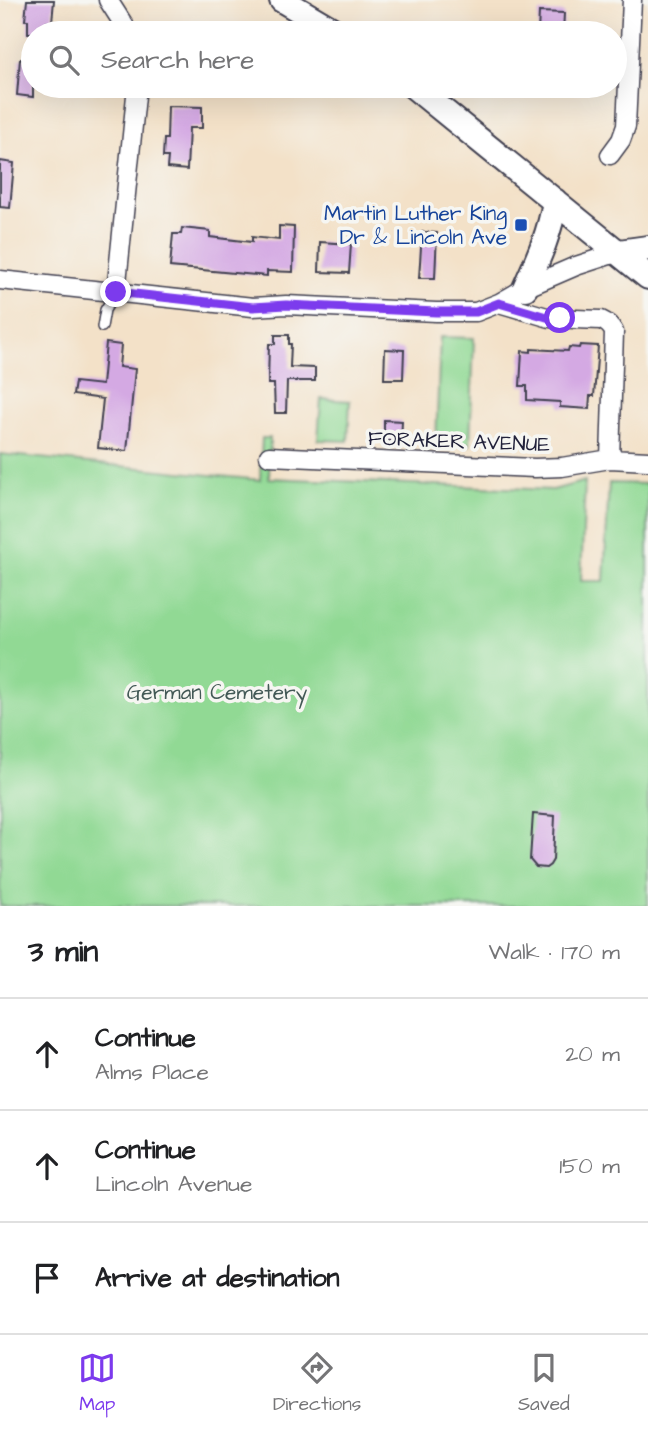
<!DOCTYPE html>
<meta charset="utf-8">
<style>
:root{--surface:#fff;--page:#f2f2f2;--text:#202124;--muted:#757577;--line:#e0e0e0;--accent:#7c3aed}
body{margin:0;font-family:"Architects Daughter",sans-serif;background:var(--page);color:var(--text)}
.stop{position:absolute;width:21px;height:21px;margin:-16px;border:5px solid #7c3aed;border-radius:50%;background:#fff}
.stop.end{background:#7c3aed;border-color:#fff;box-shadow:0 2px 7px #0008}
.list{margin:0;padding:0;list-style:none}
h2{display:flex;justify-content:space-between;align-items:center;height:91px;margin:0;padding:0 28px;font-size:30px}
h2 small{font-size:23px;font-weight:400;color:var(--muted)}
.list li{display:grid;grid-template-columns:46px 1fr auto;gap:21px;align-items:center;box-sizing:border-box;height:112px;padding:0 28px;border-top:2px solid var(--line)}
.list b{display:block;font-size:26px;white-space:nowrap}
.list p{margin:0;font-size:23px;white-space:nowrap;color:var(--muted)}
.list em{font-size:23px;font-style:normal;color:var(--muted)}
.icon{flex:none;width:38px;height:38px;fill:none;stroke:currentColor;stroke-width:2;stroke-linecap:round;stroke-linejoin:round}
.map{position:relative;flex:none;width:648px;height:906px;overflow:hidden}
.search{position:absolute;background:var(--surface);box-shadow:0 7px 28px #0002;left:21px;right:21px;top:21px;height:77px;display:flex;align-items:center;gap:18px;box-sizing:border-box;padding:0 24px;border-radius:38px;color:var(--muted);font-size:26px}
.sheet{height:427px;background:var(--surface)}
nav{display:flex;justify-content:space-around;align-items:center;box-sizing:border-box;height:98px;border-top:2px solid var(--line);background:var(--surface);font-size:19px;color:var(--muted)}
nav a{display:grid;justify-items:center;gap:4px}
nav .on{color:var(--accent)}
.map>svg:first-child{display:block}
</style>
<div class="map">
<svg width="648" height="906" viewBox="0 0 648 906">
<rect width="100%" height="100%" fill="#f6f6f2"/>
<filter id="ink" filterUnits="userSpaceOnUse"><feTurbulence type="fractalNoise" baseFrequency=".0143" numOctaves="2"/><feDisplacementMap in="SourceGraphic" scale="14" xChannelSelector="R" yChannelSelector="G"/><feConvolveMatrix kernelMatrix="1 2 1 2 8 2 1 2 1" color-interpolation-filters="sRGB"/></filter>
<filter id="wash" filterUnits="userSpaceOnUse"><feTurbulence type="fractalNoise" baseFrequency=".00686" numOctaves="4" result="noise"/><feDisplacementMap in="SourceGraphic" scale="28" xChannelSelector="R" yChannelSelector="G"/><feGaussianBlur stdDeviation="1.57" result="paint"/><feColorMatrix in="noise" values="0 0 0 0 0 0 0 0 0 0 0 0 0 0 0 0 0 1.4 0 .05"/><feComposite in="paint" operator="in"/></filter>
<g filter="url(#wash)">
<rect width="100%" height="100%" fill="#f3e1c8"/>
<!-- green -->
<path fill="#91d994" stroke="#5a7e68" stroke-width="2" d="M 440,337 L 474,338 L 470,445 L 436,444 Z
M 321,399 L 350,401 L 348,441 L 318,440 Z
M 262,438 L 270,438 L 269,478 L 553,490 L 585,481 L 581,581 L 604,581 L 609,483 L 648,484 L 648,906 L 0,906 L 0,454 L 260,480 Z"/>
<g id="blocks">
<!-- building -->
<path fill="#d4a9e3" d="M 27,0 L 54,0 L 52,22 L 47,22 L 46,33 L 28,33 L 28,20 L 25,20 Z
M 539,12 L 564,13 L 563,33 L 538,33 Z
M 20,59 L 33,60 L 33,97 L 17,95 Z
M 168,106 L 202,107 L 202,128 L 189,128 L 187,170 L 167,168 L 168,157 L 163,157 L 164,139 L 167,139 Z
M 0,161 L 14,163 L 10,208 L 0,207 Z
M 279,226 L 294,227 L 293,272 L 267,271 L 267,276 L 170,267 L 173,234 L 181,234 L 182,228 L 210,231 L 210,237 L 252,242 L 252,237 L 279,240 Z
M 422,232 L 437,233 L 435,278 L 419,278 Z
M 320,242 L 351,244 L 349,273 L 319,272 Z
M 275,335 L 289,335 L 289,344 L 291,344 L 290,367 L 315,368 L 315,381 L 287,381 L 286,413 L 275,413 L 274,384 L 268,384 L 269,344 L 275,344 Z
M 106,343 L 121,345 L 119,367 L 135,369 L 127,451 L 98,448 L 103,399 L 73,395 L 75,382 L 102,385 Z
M 580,345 L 598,346 L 594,396 L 590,396 L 589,409 L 560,407 L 560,402 L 527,400 L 527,386 L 520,386 L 522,351 L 531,352 L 531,349 L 568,351 L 569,347 L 579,348 Z
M 385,349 L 404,350 L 403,379 L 384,379 Z
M 384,420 L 402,421 L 401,441 L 384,441 Z
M 533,814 L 555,816 L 553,860 L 550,865 L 546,868 L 536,867 L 530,860 Z"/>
</g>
</g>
<g filter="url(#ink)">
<use href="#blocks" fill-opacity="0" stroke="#413f50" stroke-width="2"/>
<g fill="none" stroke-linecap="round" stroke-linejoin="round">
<!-- lane casing -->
<g stroke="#413f50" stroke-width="12">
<path id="lane" d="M 102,327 L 105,310 L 116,292"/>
</g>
<!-- street casing -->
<g stroke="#413f50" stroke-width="21">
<path id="street" d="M 108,0 L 124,25 L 127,33
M 610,155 L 621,140 L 626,126 L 632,0
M 0,280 L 253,307 L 286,305 L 436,312 L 476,312 L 499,303 L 525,288 L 576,266 L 619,252
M 116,292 L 137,86
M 499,303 L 550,318 L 601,320 C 608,323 611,326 614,332 L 610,459
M 269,456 L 535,468 L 562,467 L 610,459 L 648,461"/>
</g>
<!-- secondary casing -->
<g stroke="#413f50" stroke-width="28">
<path id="secondary" d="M 282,0 L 338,33
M 413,86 L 648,277
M 619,252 L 648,248
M 525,288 C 538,259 550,233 555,201"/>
</g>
<!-- lane -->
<use href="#lane" stroke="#fff" stroke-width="9"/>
<!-- street -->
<use href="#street" stroke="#fff" stroke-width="18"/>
<!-- secondary -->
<use href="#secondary" stroke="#fff" stroke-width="24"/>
</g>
</g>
<g fill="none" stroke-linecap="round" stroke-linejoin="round" filter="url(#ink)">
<!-- route -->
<path stroke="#7c3aed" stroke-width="9" d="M 116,292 L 253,307 L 286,305 L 436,312 L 476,312 L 499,303 L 550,318 L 560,318"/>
</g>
<!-- markers -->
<rect fill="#1a4fb4" stroke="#f6f6f2" stroke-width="2.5" x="514" y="218" width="14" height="14" rx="3.5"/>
<g text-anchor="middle" stroke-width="7" stroke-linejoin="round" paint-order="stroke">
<!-- transit labels -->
<g font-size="21" fill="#164399" stroke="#f6f6f2" text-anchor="end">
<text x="507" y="220">Martin Luther King<tspan x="507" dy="24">Dr &amp; Lincoln Ave</tspan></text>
</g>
<!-- street labels -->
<g font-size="21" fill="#22223b" stroke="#f6f6f2">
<text transform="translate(459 441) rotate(2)" y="7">FORAKER AVENUE</text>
</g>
<!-- park labels -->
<g font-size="21" fill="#435956" stroke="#f6f6f2">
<text x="217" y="699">German Cemetery</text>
</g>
</g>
</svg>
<div class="stop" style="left:560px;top:318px"></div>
<div class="stop end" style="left:116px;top:292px"></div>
<div class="search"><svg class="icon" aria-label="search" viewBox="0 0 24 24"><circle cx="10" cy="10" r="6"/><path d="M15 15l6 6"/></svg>Search here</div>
</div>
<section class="sheet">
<h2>3 min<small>Walk · 170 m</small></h2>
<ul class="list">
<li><svg class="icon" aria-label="ahead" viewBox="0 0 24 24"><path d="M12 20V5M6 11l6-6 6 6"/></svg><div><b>Continue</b><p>Alms Place</p></div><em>20 m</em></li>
<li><svg class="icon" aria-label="ahead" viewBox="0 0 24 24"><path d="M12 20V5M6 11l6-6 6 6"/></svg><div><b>Continue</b><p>Lincoln Avenue</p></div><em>150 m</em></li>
<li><svg class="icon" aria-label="arrive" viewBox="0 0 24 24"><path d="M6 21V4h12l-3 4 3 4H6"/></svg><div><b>Arrive at destination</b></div></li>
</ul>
</section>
<nav>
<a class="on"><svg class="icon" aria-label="map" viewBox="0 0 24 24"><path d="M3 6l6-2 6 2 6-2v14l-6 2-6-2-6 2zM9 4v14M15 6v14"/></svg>Map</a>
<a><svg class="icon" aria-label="directions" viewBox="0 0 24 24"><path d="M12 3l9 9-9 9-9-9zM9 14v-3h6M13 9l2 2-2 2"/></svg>Directions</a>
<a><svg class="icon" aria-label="saved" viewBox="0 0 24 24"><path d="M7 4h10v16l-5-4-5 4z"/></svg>Saved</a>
</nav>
